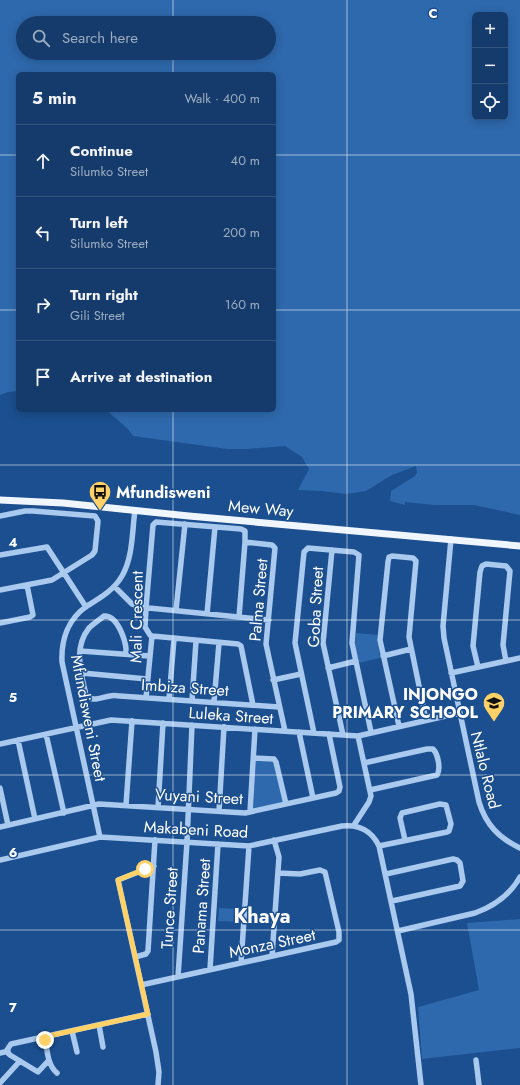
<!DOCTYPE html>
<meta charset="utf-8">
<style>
:root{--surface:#143b6b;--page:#1d4271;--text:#f1f3f6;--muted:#9dadc1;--line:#33557e}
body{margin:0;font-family:Jost,sans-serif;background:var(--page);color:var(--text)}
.controls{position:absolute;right:12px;top:12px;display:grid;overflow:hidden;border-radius:6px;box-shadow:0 2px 10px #0003}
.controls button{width:36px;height:36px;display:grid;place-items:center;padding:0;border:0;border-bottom:1px solid var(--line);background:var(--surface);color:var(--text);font:20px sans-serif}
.stop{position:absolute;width:12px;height:12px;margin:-9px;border:3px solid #ffd166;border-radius:50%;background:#fff}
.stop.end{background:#ffd166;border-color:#fff;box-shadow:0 1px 4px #0008}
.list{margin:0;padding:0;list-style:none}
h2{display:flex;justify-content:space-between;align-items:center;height:52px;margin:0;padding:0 16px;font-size:17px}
h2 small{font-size:13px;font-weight:400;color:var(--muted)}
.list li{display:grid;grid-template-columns:26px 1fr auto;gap:12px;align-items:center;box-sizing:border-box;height:72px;padding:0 16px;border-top:1px solid var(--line)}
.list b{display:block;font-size:15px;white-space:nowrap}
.list p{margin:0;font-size:13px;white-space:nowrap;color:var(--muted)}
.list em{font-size:13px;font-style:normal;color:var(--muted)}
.icon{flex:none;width:22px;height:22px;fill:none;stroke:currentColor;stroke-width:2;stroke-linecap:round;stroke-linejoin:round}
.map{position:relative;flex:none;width:520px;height:1085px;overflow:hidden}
.search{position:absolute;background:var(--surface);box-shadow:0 2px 10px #0003;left:16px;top:16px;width:260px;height:44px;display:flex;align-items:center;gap:10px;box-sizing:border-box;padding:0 14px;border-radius:22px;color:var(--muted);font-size:15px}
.panel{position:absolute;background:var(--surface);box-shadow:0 2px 10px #0003;left:16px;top:72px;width:260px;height:340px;border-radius:6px}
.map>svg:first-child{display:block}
</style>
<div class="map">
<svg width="520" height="1085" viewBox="0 0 520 1085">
<rect width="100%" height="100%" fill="#1b4f8f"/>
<!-- green -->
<path fill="#2e69ad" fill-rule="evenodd" d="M 0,0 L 520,0 L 520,515 L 474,505 L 434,505 L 405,502 L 405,505 L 390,501 L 391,491 L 415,476 L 417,472 L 416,466 L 392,475 L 366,491 L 347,494 L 321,491 L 298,490 L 309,469 L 302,457 L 285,446 L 247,449 L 227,449 L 133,436 L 128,429 L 106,410 L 274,410 L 274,74 L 18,74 L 18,391 L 8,392 L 0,395 ZM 475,15 L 505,15 L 505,117 L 475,117 ZM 23,23 L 269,23 L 269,53 L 23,53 Z
M 356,633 L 377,635 L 380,658 L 359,663 L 355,645 Z
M 256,760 L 273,761 L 283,801 L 282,803 L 253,809 L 253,807 Z
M 219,908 L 240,909 L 240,922 L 218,921 Z
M 520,919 L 520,1048 L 422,1059 L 418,1007 L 479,990 L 467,923 Z"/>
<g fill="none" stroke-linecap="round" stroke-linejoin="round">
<!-- minor -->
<path stroke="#a9c9ee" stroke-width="5.5" d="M 0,516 L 25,511 L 33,511 L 95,516 L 98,521 L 95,551 L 92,555 L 52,580 L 0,590
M 451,539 L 443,626 L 444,638 L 479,802 C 486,825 499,838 520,848
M 245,542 L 272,545 L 275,548 L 266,644 L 285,731
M 332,550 L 323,643 L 343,735
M 0,555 L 47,547 L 86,607
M 115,587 L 132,604 L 139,607 L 269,620
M 176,610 L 185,524
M 207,614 L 215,527
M 0,623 L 30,617 L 33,615 L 27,585
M 152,636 L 238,644 L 241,646 L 253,705
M 80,651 L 149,656
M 126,654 C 127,643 118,615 104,616 C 99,620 93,624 89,628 C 73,648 81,673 86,695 C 92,703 102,697 110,696 C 114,695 117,696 120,696 L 279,707
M 383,656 L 411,649
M 478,667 L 473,646 L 480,572 L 482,566 L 486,564 L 506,566 L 510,571 L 503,645 L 506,661
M 328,668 L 356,661
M 82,673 L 147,679
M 451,673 L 520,658
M 273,680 L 301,674
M 146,698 L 152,636 L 150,635 L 145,627 L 146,608 L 153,525 L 156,522 L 241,529 L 245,531 L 245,542 L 239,617
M 169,699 L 174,639
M 192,701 L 196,641
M 214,702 L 219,643
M 399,726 L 380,640 L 388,562 L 389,557 L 392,556 L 413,558 L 416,561 L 409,637 L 426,720
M 299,732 L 313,798
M 314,733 L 295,643 L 304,552 L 308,548 L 354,552 L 359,555 L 352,643 L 371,732
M 46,734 L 64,813
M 18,740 L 35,819
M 0,744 L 111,720 L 358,736 L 459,713
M 254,758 L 274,759 L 276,762 L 286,804
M 364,763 L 427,749 L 433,749 C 438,754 441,769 437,775 L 370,790
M 0,788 L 8,825
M 126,805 L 132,721
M 158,808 L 163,723
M 219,811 L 224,727
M 250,812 L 255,729
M 354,825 L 369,802 L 371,796 L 358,736
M 0,827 L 99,804 L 245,813 L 336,793 L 339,791 L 340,787 L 329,734
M 100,837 L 62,662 C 61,640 68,619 87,606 C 100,598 114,590 122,576 C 133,557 132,532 135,510
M 379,846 L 447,832 L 449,831 L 451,824 L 446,805 L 440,804 L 402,813 L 400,818 L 405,840
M 0,860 L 100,837 L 249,846 L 342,826 C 359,824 372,831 379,846 L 411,994 L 421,1085
M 154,866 L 118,880 L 156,1052 L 159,1072 L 158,1085
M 386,874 L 453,859 L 457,860 L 460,863 L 463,881 L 460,886 L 392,901
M 398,931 L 475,913 C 494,906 510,895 520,877
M 272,956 L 279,857 L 274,840
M 135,957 L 146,954 L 148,951 L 155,840
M 241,963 L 249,846
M 210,969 L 218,844
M 178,977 L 187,842 L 192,725
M 141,985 L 336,942 L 339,940 L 339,932 L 325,872 L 320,870 L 300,874 L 278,873
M 99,1025 L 103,1047
M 72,1031 L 77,1052
M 45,1037 C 47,1048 47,1065 57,1073
M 0,1053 L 8,1051
M 49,1060 L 38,1072 L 10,1055 L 8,1053 L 7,1050 L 11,1044 L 148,1014
M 476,1060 L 479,1085
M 0,1083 L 20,1061"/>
<!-- major -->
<path stroke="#f0f6ff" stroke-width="7" d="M 0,500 L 63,503 L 189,516 L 520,546"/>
</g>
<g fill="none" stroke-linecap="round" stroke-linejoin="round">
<!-- route -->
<path stroke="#ffd166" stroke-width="5" d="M 45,1040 L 44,1037 L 148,1014 L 118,880 L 145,869"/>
</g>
<!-- grid -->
<path fill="none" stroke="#fff" stroke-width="1" stroke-opacity="0.55" d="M 173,0 L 173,23M 347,0 L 347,1085M 173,53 L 173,74M 0,155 L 18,155M 274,155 L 520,155M 0,310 L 18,310M 274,310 L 520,310M 173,410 L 173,1085M 0,465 L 520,465M 0,620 L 520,620M 0,775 L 520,775M 0,930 L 520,930"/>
<!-- icons -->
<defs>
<g id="bus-pin" transform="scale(1.15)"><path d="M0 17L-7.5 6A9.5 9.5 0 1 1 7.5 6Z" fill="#ffd166" stroke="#1b4f8f"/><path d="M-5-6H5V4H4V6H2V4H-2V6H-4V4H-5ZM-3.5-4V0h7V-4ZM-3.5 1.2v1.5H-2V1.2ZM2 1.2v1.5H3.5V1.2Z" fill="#111"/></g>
<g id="school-pin" transform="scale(1.15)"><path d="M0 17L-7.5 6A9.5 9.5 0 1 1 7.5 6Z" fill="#ffd166" stroke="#1b4f8f"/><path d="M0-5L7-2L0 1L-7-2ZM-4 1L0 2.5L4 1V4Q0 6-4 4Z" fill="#111"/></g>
</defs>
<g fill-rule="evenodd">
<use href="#bus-pin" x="100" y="492"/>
<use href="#school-pin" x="494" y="703"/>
</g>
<g text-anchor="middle" stroke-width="3" stroke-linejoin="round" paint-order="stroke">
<!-- poi labels -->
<g font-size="16" font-weight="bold" fill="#fff" stroke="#1b4f8f" text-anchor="start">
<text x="116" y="498">Mfundisweni</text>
<text x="478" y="700" text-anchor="end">INJONGO<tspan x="478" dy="18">PRIMARY SCHOOL</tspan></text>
</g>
<!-- street labels -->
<g font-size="16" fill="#fff" stroke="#1b4f8f">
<text transform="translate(261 508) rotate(5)" y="6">Mew Way</text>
<text transform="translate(258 600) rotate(-85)" y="6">Palma Street</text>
<text transform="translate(315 607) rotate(-87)" y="6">Goba Street</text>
<text transform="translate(136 617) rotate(-89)" y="6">Mali Crescent</text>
<text transform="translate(185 687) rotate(4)" y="6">Imbiza Street</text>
<text transform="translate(231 715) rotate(4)" y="6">Luleka Street</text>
<text transform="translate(89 718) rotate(79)" y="6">Mfundisweni Street</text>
<text transform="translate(486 770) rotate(76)" y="6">Ntlalo Road</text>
<text transform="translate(199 796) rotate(3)" y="6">Vuyani Street</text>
<text transform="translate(196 829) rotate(3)" y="6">Makabeni Road</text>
<text transform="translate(201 906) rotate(-86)" y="6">Panama Street</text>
<text transform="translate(169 908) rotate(-86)" y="6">Tunce Street</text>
<text transform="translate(272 943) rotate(-12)" y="6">Monza Street</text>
</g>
<!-- district labels -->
<g font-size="20" font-weight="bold" fill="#fff" stroke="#1b4f8f">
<text x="262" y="923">Khaya</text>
</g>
</g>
<g font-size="13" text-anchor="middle" font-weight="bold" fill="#fff" stroke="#1b4f8f" stroke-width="3" stroke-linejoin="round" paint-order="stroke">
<text x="433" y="18">C</text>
<text x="13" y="547">4</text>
<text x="13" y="702">5</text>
<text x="13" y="857">6</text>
<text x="13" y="1012">7</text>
</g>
</svg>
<div class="controls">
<button>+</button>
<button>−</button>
<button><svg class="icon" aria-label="locate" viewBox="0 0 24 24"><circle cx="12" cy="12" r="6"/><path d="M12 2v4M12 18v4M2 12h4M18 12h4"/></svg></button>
</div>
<div class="stop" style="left:145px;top:869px"></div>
<div class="stop end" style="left:45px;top:1040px"></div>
<div class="search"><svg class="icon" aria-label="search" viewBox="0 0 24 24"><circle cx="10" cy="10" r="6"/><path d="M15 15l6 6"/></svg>Search here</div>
<section class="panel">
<h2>5 min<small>Walk · 400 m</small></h2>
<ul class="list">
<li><svg class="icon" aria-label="ahead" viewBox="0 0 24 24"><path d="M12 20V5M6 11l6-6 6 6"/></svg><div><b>Continue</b><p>Silumko Street</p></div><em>40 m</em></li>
<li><svg class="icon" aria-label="left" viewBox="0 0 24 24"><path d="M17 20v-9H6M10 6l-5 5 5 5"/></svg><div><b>Turn left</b><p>Silumko Street</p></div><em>200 m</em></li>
<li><svg class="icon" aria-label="right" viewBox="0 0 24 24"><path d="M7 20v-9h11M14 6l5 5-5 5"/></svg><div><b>Turn right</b><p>Gili Street</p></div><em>160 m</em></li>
<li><svg class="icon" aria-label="arrive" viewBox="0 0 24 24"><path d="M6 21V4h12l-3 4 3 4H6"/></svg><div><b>Arrive at destination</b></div></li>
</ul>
</section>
</div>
